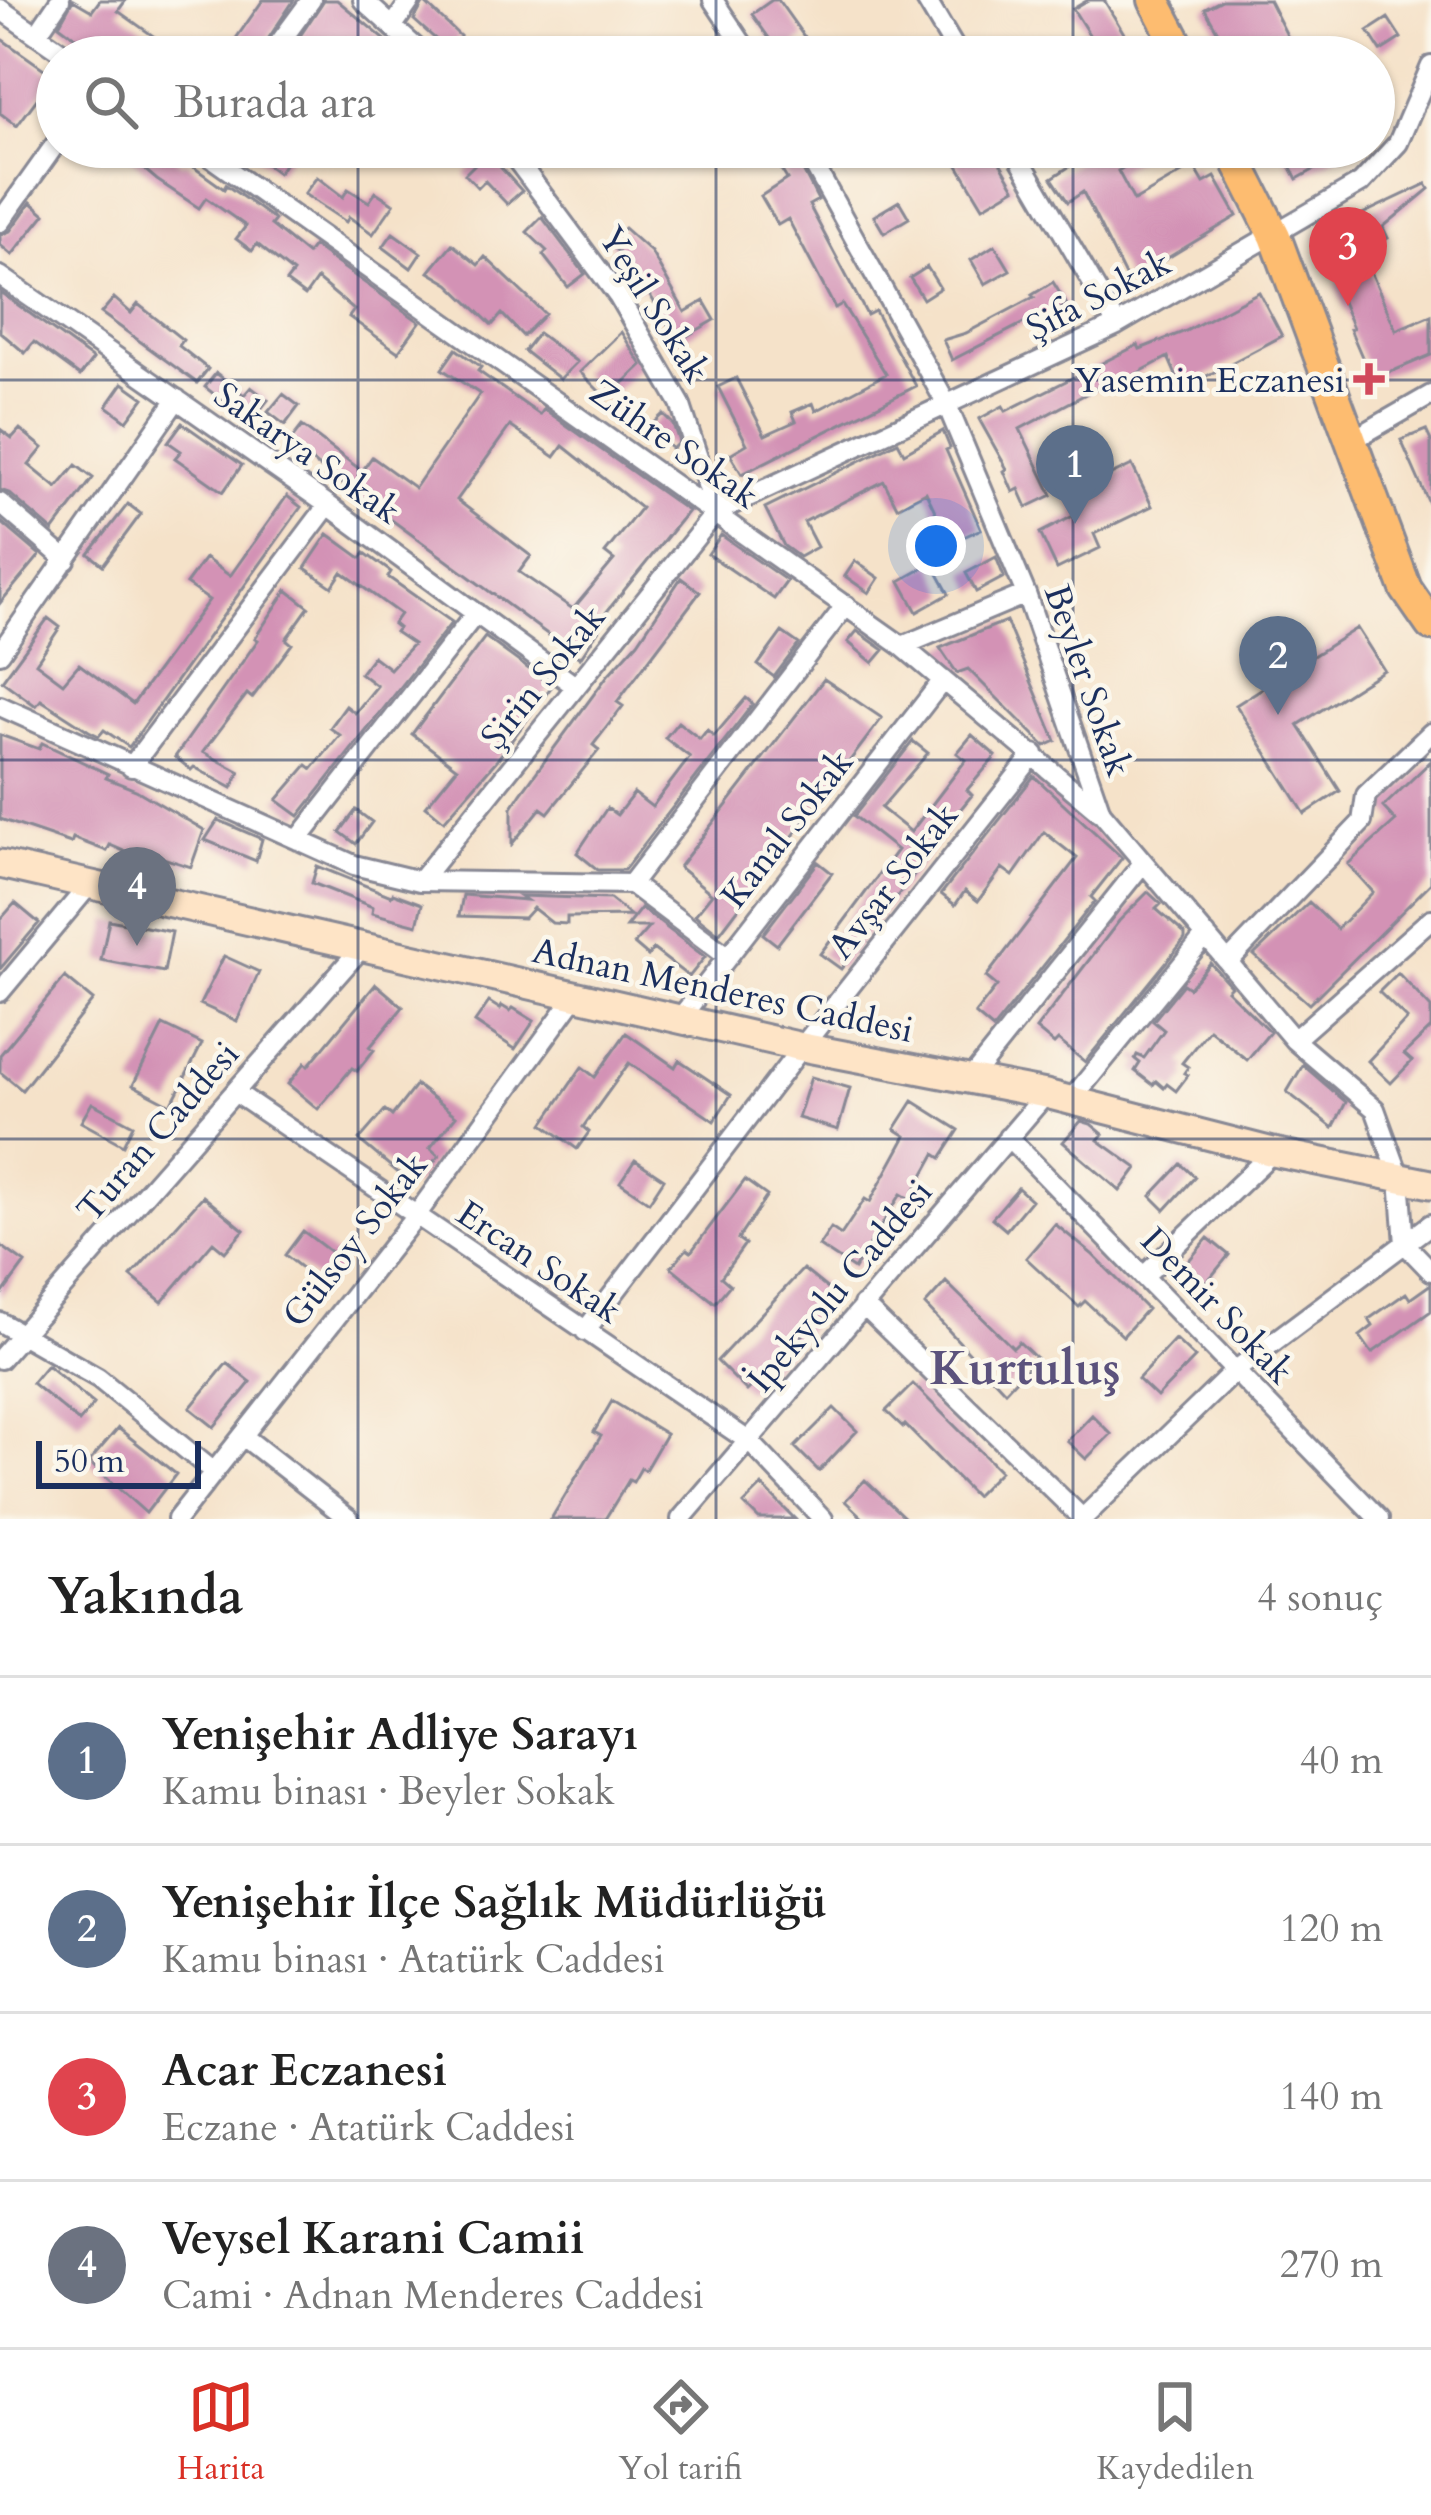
<!DOCTYPE html>
<html lang="tr">
<meta charset="utf-8">
<style>
:root{--surface:#fff;--page:#f2f2f2;--text:#222;--muted:#767676;--line:#e0e0e0;--accent:#d93025}
body{margin:0;font-family:Cardo,serif;background:var(--page);color:var(--text)}
.scale{position:absolute;left:36px;bottom:30px;width:165px;box-sizing:border-box;padding-left:12px;border:6px solid #1b2f5e;border-top:0;font-size:33px;line-height:42px;white-space:nowrap;color:#1b2f5e;-webkit-text-stroke:9px #fbf7ec;paint-order:stroke}
.you{position:absolute;left:936px;top:546px;width:42px;height:42px;margin:-30px;border:9px solid #fff;border-radius:50%;background:#1a73e8;box-shadow:0 0 0 18px #1a73e833}
.badge{display:grid;place-items:center;width:78px;height:78px;border-radius:50%;background:var(--accent);color:#fff;font-size:39px;font-weight:700}
.pin{position:absolute;translate:-50% -99px;filter:drop-shadow(0 3px 6px #0008)}
.pin::after{content:'';position:absolute;top:63px;width:42px;height:36px;background:inherit;clip-path:polygon(0 0,100% 0,50% 100%)}
.list{margin:0;padding:0;list-style:none}
h2{display:flex;justify-content:space-between;align-items:center;height:156px;margin:0;padding:0 48px;font-size:51px}
h2 small{font-size:39px;font-weight:400;color:var(--muted)}
.list li{display:grid;grid-template-columns:78px 1fr auto;gap:36px;align-items:center;box-sizing:border-box;height:168px;padding:0 48px;border-top:3px solid var(--line)}
.list b{display:block;font-size:45px;white-space:nowrap}
.list p{margin:0;font-size:39px;white-space:nowrap;color:var(--muted)}
.list em{font-size:39px;font-style:normal;color:var(--muted)}
.icon{flex:none;width:66px;height:66px;fill:none;stroke:currentColor;stroke-width:2;stroke-linecap:round;stroke-linejoin:round}
.map{position:relative;flex:none;width:1431px;height:1519px;overflow:hidden}
.search{position:absolute;background:var(--surface);box-shadow:0 3px 9px #0004;left:36px;right:36px;top:36px;height:132px;display:flex;align-items:center;gap:30px;box-sizing:border-box;padding:0 42px;border-radius:66px;color:var(--muted);font-size:45px}
.sheet{height:828px;background:var(--surface)}
nav{display:flex;justify-content:space-around;align-items:center;box-sizing:border-box;height:168px;border-top:3px solid var(--line);background:var(--surface);font-size:33px;color:var(--muted)}
nav a{display:grid;justify-items:center;gap:6px}
nav .on{color:var(--accent)}
.map>svg:first-child{display:block}
</style>
<div class="map">
<svg width="1431" height="1519" viewBox="0 0 1431 1519">
<rect width="100%" height="100%" fill="#fbf7ec"/>
<filter id="ink" filterUnits="userSpaceOnUse"><feTurbulence type="fractalNoise" baseFrequency=".00833" numOctaves="2"/><feDisplacementMap in="SourceGraphic" scale="24" xChannelSelector="R" yChannelSelector="G"/><feConvolveMatrix kernelMatrix="1 2 1 2 8 2 1 2 1" color-interpolation-filters="sRGB"/></filter>
<filter id="wash" filterUnits="userSpaceOnUse"><feTurbulence type="fractalNoise" baseFrequency=".004" numOctaves="4" result="noise"/><feDisplacementMap in="SourceGraphic" scale="48" xChannelSelector="R" yChannelSelector="G"/><feGaussianBlur stdDeviation="2.7" result="paint"/><feColorMatrix in="noise" values="0 0 0 0 0 0 0 0 0 0 0 0 0 0 0 0 0 1.4 0 .05"/><feComposite in="paint" operator="in"/></filter>
<g filter="url(#wash)">
<rect width="100%" height="100%" fill="#f5e2c9"/>
<g id="blocks">
<!-- building -->
<path fill="#d392b5" fill-rule="evenodd" d="M 73,0 L 92,11 L 100,0 L 126,0 L 118,11 L 159,40 L 147,57 L 118,57 L 95,41 L 90,48 L 59,25 Z
M 263,0 L 294,0 L 256,57 L 223,57 Z
M 324,0 L 337,0 L 406,57 L 286,57 Z
M 772,0 L 778,0 L 805,38 L 781,55 L 752,14 Z
M 1088,0 L 1104,0 L 1138,57 L 1074,57 L 1095,44 L 1073,9 Z
M 1222,0 L 1269,0 L 1298,57 L 1232,57 L 1205,9 Z
M 424,2 L 460,36 L 448,50 L 414,20 Z
M 1388,18 L 1401,38 L 1381,51 L 1368,31 Z
M 0,38 L 54,76 L 17,126 L 0,113 Z
M 118,147 L 163,147 L 182,164 L 185,161 L 224,189 L 226,185 L 275,220 L 271,225 L 307,254 L 313,246 L 420,322 L 398,352 L 349,317 L 354,310 L 317,279 L 305,296 L 286,282 L 293,273 L 257,244 L 252,251 L 236,239 L 246,226 L 206,198 L 199,208 L 157,180 Z
M 243,147 L 296,147 L 278,173 Z
M 459,147 L 482,147 L 522,191 L 507,204 L 485,181 L 478,188 L 465,174 L 475,164 Z
M 767,147 L 791,147 L 818,200 L 809,205 L 867,315 L 875,311 L 916,386 L 742,474 L 730,454 L 747,444 L 718,387 L 736,378 L 765,435 L 796,421 L 792,412 L 813,403 L 816,411 L 886,374 L 842,304 L 835,308 L 788,219 L 778,225 L 761,196 L 787,179 Z
M 947,147 L 991,147 L 1015,188 L 983,207 Z
M 1099,147 L 1155,147 L 1118,171 L 1134,201 L 1194,166 L 1204,183 L 1215,177 L 1237,216 L 1128,282 L 1083,192 L 1068,202 L 1052,178 Z
M 1280,147 L 1355,147 L 1297,179 Z
M 317,177 L 343,197 L 348,189 L 369,202 L 376,192 L 394,204 L 373,234 L 349,217 L 346,222 L 304,194 Z
M 1426,184 L 1429,189 L 1383,227 L 1388,238 L 1375,244 L 1379,252 L 1365,258 L 1396,330 L 1431,315 L 1431,355 L 1372,380 L 1350,329 L 1353,328 L 1335,285 L 1339,284 L 1316,236 Z
M 899,201 L 909,218 L 884,233 L 874,216 Z
M 31,202 L 45,214 L 12,255 L 0,245 L 0,235 L 10,231 Z
M 542,217 L 585,274 L 568,287 L 543,255 L 547,251 L 527,232 Z
M 624,228 L 651,252 L 685,312 L 704,301 L 715,320 L 678,341 L 645,287 L 640,290 L 626,267 L 630,265 L 609,242 Z
M 393,233 L 421,253 L 411,268 L 383,247 Z
M 452,244 L 478,265 L 485,257 L 545,314 L 523,336 L 502,314 L 492,325 L 449,284 L 429,272 Z
M 995,245 L 1010,270 L 985,284 L 971,260 Z
M 927,267 L 940,288 L 923,299 L 910,278 Z
M 1053,282 L 1067,305 L 1046,317 L 1043,313 L 952,360 L 943,340 L 966,333 L 1034,297 L 1032,295 Z
M 0,292 L 93,359 L 80,376 L 34,342 L 25,353 L 0,332 Z
M 1259,292 L 1282,336 L 1182,389 L 1168,357 L 1119,383 L 1116,378 L 1020,429 L 1052,495 L 1027,507 L 1019,489 L 1013,492 L 1004,471 L 1007,469 L 979,419 L 1003,406 L 1006,411 L 1138,345 L 1140,349 L 1186,331 Z
M 114,298 L 131,313 L 138,304 L 183,340 L 179,346 L 208,369 L 197,383 L 101,313 Z
M 621,332 L 642,365 L 607,399 L 580,372 Z
M 538,333 L 577,362 L 560,379 L 524,351 Z
M 456,349 L 481,367 L 478,371 L 540,415 L 544,409 L 688,511 L 596,625 L 600,628 L 580,658 L 288,444 L 302,426 L 362,471 L 372,457 L 415,488 L 480,394 L 442,369 ZM 510,426 L 555,457 L 563,446 L 641,508 L 605,553 L 614,560 L 573,609 L 519,572 L 531,556 L 457,500 Z
M 216,373 L 244,395 L 251,387 L 268,400 L 250,423 L 205,387 Z
M 123,383 L 144,398 L 127,421 L 107,406 Z
M 283,394 L 299,406 L 285,425 L 268,412 Z
M 663,414 L 673,424 L 679,442 L 672,449 L 649,427 Z
M 182,423 L 242,465 L 223,492 L 175,458 L 181,451 L 168,442 Z
M 0,429 L 12,438 L 20,429 L 43,448 L 29,465 L 57,488 L 76,465 L 93,478 L 53,531 L 9,493 L 0,490 Z
M 1426,430 L 1431,441 L 1431,508 L 1401,440 Z
M 943,431 L 950,448 L 946,450 L 981,529 L 950,543 L 926,492 L 897,507 L 884,481 L 804,522 L 817,547 L 799,557 L 784,546 L 765,508 L 898,442 L 904,453 Z
M 1132,465 L 1152,506 L 1094,534 L 1100,548 L 1057,569 L 1040,533 L 1075,515 L 1066,497 Z
M 287,496 L 301,507 L 129,747 L 104,730 L 99,736 L 89,731 L 41,700 L 36,706 L 2,681 L 48,618 L 60,627 L 36,663 L 63,683 L 79,664 L 133,704 L 209,600 L 186,584 L 205,558 L 230,576 Z
M 128,504 L 141,514 L 103,565 L 89,554 Z
M 0,521 L 40,555 L 0,603 Z
M 328,534 L 361,558 L 365,553 L 391,572 L 388,577 L 452,622 L 299,816 L 277,800 L 307,765 L 312,769 L 340,735 L 330,728 L 346,706 L 355,713 L 377,686 L 360,673 L 373,656 L 390,669 L 413,644 L 395,632 L 398,628 L 393,624 L 400,614 L 342,572 L 332,587 L 305,568 Z
M 721,535 L 787,581 L 774,599 L 708,554 Z
M 996,557 L 1004,577 L 976,592 L 966,573 Z
M 855,561 L 879,578 L 869,593 L 845,576 Z
M 932,563 L 949,594 L 917,612 L 900,581 Z
M 681,578 L 700,592 L 617,702 L 623,706 L 593,745 L 599,750 L 548,813 L 541,808 L 512,844 L 512,807 L 521,793 L 608,675 L 638,642 Z
M 287,590 L 309,607 L 286,639 L 292,644 L 252,698 L 247,694 L 203,752 L 240,772 L 232,788 L 194,767 L 191,770 L 175,757 L 258,640 L 255,638 Z
M 1006,621 L 1056,741 L 1045,746 L 968,669 L 957,673 L 940,648 Z
M 1357,628 L 1384,670 L 1298,725 L 1340,791 L 1305,814 L 1236,705 Z
M 857,631 L 884,650 L 873,663 L 848,642 Z
M 782,632 L 799,644 L 774,677 L 758,665 Z
M 485,637 L 552,686 L 497,760 L 444,821 L 426,806 L 457,768 L 412,734 Z
M 824,679 L 882,718 L 719,934 L 695,915 L 712,894 L 679,867 Z
M 746,698 L 753,704 L 624,870 L 598,870 L 577,853 L 607,808 L 617,815 L 634,793 L 652,807 L 690,757 L 665,738 L 678,722 L 700,739 L 707,730 L 714,736 Z
M 0,735 L 39,749 L 42,743 L 108,774 L 106,778 L 136,790 L 204,830 L 191,867 L 138,850 L 135,856 L 110,845 L 107,851 L 73,838 L 71,843 L 0,819 Z
M 972,735 L 996,756 L 967,790 L 972,795 L 950,822 L 952,824 L 943,837 L 841,969 L 820,954 L 897,850 L 854,816 L 913,741 L 928,753 L 881,808 L 911,832 L 966,760 L 957,753 Z
M 1431,761 L 1431,883 L 1309,1004 L 1254,955 L 1309,902 L 1337,929 L 1373,892 L 1348,864 L 1396,821 L 1383,807 Z
M 1034,776 L 1122,858 L 1091,897 L 1095,901 L 993,1029 L 975,1014 L 997,986 L 986,977 L 1077,858 L 1044,832 L 1013,876 L 1002,868 L 978,901 L 965,891 L 955,905 L 941,894 Z
M 356,810 L 372,822 L 356,844 L 340,832 Z
M 218,820 L 262,839 L 256,861 L 205,840 Z
M 818,862 L 832,873 L 777,945 L 763,934 Z
M 317,866 L 391,896 L 393,893 L 422,904 L 417,925 L 372,913 L 373,907 L 312,883 Z
M 1148,892 L 1161,904 L 1156,909 L 1185,934 L 1185,939 L 1085,1062 L 1058,1040 L 1054,1044 L 1036,1029 L 1119,921 Z
M 463,895 L 526,900 L 520,896 L 610,899 L 631,916 L 567,917 L 567,924 L 552,923 L 533,908 L 524,918 L 459,916 Z
M 15,903 L 39,923 L 0,969 L 0,920 Z
M 641,908 L 705,957 L 689,977 L 653,949 L 648,956 L 634,944 L 649,927 L 626,927 Z
M 109,920 L 172,932 L 164,972 L 101,960 Z
M 224,956 L 259,972 L 237,1021 L 200,1004 Z
M 1210,963 L 1231,986 L 1227,990 L 1270,1032 L 1247,1060 L 1209,1029 L 1182,1063 L 1188,1067 L 1184,1073 L 1188,1075 L 1176,1091 L 1167,1084 L 1164,1088 L 1156,1081 L 1153,1085 L 1135,1071 L 1140,1063 L 1135,1059 L 1137,1055 L 1144,1058 L 1164,1030 L 1153,1021 L 1183,984 L 1189,988 Z
M 1398,973 L 1431,1008 L 1431,1028 L 1404,1054 L 1412,1061 L 1391,1083 L 1368,1061 L 1407,1019 L 1379,992 Z
M 65,977 L 93,1000 L 22,1090 L 0,1072 L 0,1055 Z
M 376,984 L 403,1007 L 370,1047 L 374,1050 L 357,1071 L 352,1068 L 318,1109 L 288,1084 L 305,1063 L 308,1066 Z
M 489,1002 L 500,1009 L 502,1006 L 510,1011 L 513,1008 L 534,1021 L 515,1049 L 475,1022 Z
M 163,1025 L 202,1044 L 171,1105 L 133,1085 Z
M 626,1033 L 675,1067 L 679,1060 L 731,1095 L 714,1121 L 629,1063 L 583,1127 L 589,1132 L 577,1149 L 543,1124 L 582,1067 L 595,1077 Z
M 1303,1065 L 1346,1102 L 1333,1128 L 1287,1092 Z
M 811,1077 L 850,1088 L 838,1130 L 798,1118 Z
M 416,1085 L 456,1116 L 430,1148 L 439,1156 L 414,1186 L 359,1140 L 385,1110 L 392,1116 Z
M 913,1101 L 959,1130 L 941,1158 L 935,1154 L 910,1199 L 901,1194 L 854,1269 L 819,1246 L 831,1228 L 841,1235 L 865,1199 L 870,1202 L 906,1136 L 895,1129 Z
M 92,1103 L 133,1125 L 123,1145 L 81,1122 Z
M 1081,1121 L 1091,1124 L 1103,1134 L 1098,1140 L 1137,1168 L 1120,1191 L 1063,1142 Z
M 635,1160 L 664,1179 L 649,1202 L 620,1182 Z
M 1181,1164 L 1195,1177 L 1165,1210 L 1151,1196 Z
M 745,1180 L 767,1196 L 738,1239 L 745,1244 L 721,1277 L 730,1285 L 715,1303 L 671,1267 L 687,1249 L 691,1252 Z
M 1018,1188 L 1031,1200 L 1006,1230 L 992,1218 Z
M 203,1196 L 244,1230 L 225,1252 L 213,1242 L 162,1302 L 131,1276 Z
M 1055,1224 L 1092,1254 L 1147,1309 L 1123,1336 L 1085,1301 L 1079,1307 L 1026,1258 Z
M 303,1231 L 344,1262 L 326,1287 L 285,1255 Z
M 1208,1238 L 1229,1255 L 1206,1283 L 1185,1265 Z
M 0,1245 L 25,1263 L 0,1297 Z
M 803,1269 L 834,1294 L 799,1340 L 747,1391 L 717,1361 Z
M 946,1282 L 1013,1348 L 1019,1342 L 1036,1358 L 1005,1391 L 925,1305 Z
M 1431,1284 L 1431,1311 L 1372,1353 L 1360,1336 L 1373,1326 L 1369,1319 L 1406,1293 L 1410,1299 Z
M 1175,1339 L 1195,1358 L 1157,1397 L 1138,1379 Z
M 227,1363 L 251,1382 L 214,1427 L 190,1408 Z
M 47,1365 L 94,1404 L 79,1422 L 32,1383 Z
M 913,1384 L 1000,1471 L 975,1496 L 905,1425 L 903,1427 L 886,1411 Z
M 612,1401 L 666,1434 L 645,1470 L 641,1468 L 633,1482 L 629,1480 L 605,1519 L 551,1519 L 601,1436 L 594,1432 Z
M 834,1408 L 857,1431 L 819,1471 L 795,1447 Z
M 1092,1415 L 1111,1434 L 1086,1459 L 1067,1441 Z
M 118,1428 L 176,1474 L 146,1513 L 89,1462 Z
M 865,1480 L 906,1519 L 864,1519 L 845,1501 Z
M 762,1486 L 795,1519 L 759,1519 L 744,1504 Z"/>
</g>
</g>
<g filter="url(#ink)">
<use href="#blocks" fill-opacity="0" stroke="#888894" stroke-width="3"/>
<g fill="none" stroke-linecap="round" stroke-linejoin="round">
<!-- street casing -->
<g stroke="#888894" stroke-width="24">
<path id="street" d="M 363,0 L 426,57
M 713,0 L 751,57
M 926,0 L 960,57
M 0,9 L 69,57
M 393,26 L 411,0
M 37,34 L 60,0
M 269,57 L 311,0
M 196,147 L 902,646 L 1100,812
M 507,147 L 618,296 L 680,403 L 716,512
M 804,147 L 947,405 L 1026,594 L 1101,812 L 1294,1040 L 1375,1109 L 1400,1178 L 1405,1244 L 1431,1271
M 1013,147 L 1117,325
M 0,222 L 57,142
M 0,276 L 328,505 L 575,686
M 1351,441 L 1431,395
M 0,503 L 66,560
M 902,646 L 1026,594
M 0,653 L 177,399
M 0,706 L 354,865 L 420,881 L 631,884 L 728,957
M 131,767 L 328,505
M 298,840 L 476,613
M 420,881 L 716,512 L 1117,325 L 1361,183 L 1398,143 L 1431,66
M 631,884 L 846,605
M 1228,962 L 1362,822 L 1366,795 L 1431,733
M 0,992 L 90,884
M 681,1017 L 943,680
M 1294,1040 L 1431,919
M 971,1078 L 1143,863
M 235,1092 L 750,1442 L 823,1519
M 1071,1100 L 1206,935
M 1008,1137 L 1379,1519
M 1144,1276 L 1273,1152
M 863,1305 L 1083,1519
M 0,1322 L 98,1378 L 214,1472
M 585,1331 L 802,1047 L 1034,754
M 0,1359 L 363,946
M 243,1436 L 349,1519
M 177,1519 L 415,1217 L 577,994
M 681,1519 L 1046,1094
M 1082,1519 L 1236,1370 L 1431,1224"/>
</g>
<!-- secondary casing -->
<g stroke="#888894" stroke-width="33">
<path id="secondary" d="M 0,864 L 802,1047 L 1046,1094 L 1273,1152 L 1431,1184"/>
</g>
<!-- primary casing -->
<g stroke="#888894" stroke-width="36">
<path id="primary" d="M 1154,0 L 1184,57
M 1230,147 L 1275,236 L 1406,589 L 1431,625"/>
</g>
<!-- street -->
<use href="#street" stroke="#fff" stroke-width="18"/>
<!-- secondary -->
<use href="#secondary" stroke="#fee4c6" stroke-width="27"/>
<!-- primary -->
<use href="#primary" stroke="#fdbc70" stroke-width="30"/>
</g>
</g>
<!-- grid -->
<path fill="none" stroke="#1b2f5e" stroke-width="3" stroke-opacity="0.55" d="M 358,0 L 358,57M 716,0 L 716,57M 1073,0 L 1073,57M 358,147 L 358,1519M 716,147 L 716,1519M 1073,147 L 1073,1519M 0,380 L 1431,380M 0,760 L 1431,760M 0,1139 L 1431,1139"/>
<!-- markers -->
<path fill="#d1495b" stroke="#fbf7ec" stroke-width="4.5" d="M1363 361h12v12h12v12h-12v12h-12v-12h-12v-12h12z"/>
<g text-anchor="middle" stroke-width="9" stroke-linejoin="round" paint-order="stroke">
<!-- street labels -->
<g font-size="36" fill="#1b2f5e" stroke="#fbf7ec">
<text transform="translate(1098 294) rotate(-27)" y="13">Şifa Sokak</text>
<text transform="translate(655 304) rotate(58)" y="13">Yeşil Sokak</text>
<text transform="translate(675 443) rotate(35)" y="13">Zühre Sokak</text>
<text transform="translate(308 452) rotate(35)" y="13">Sakarya Sokak</text>
<text transform="translate(542 676) rotate(-51)" y="13">Şirin Sokak</text>
<text transform="translate(1089 680) rotate(71)" y="13">Beyler Sokak</text>
<text transform="translate(786 828) rotate(-52)" y="13">Kanal Sokak</text>
<text transform="translate(892 880) rotate(-52)" y="13">Avşar Sokak</text>
<text transform="translate(723 989) rotate(12)" y="13">Adnan Menderes Caddesi</text>
<text transform="translate(157 1131) rotate(-49)" y="13">Turan Caddesi</text>
<text transform="translate(354 1239) rotate(-52)" y="13">Gülsoy Sokak</text>
<text transform="translate(540 1261) rotate(34)" y="13">Ercan Sokak</text>
<text transform="translate(839 1285) rotate(-50)" y="13">İpekyolu Caddesi</text>
<text transform="translate(1218 1305) rotate(46)" y="13">Demir Sokak</text>
</g>
<!-- poi labels -->
<g font-size="36" fill="#1b2f5e" stroke="#fbf7ec" text-anchor="end">
<text x="1345" y="392">Yasemin Eczanesi</text>
</g>
<!-- district labels -->
<g font-size="48" font-weight="bold" fill="#5b527c" stroke="#fbf7ec">
<text x="1025" y="1384">Kurtuluş</text>
</g>
</g>
</svg>
<div class="scale">50 m</div>
<div class="you"></div>
<div class="pin badge" style="left:1075px;top:524px;background:#5c6f8a">1</div>
<div class="pin badge" style="left:1278px;top:715px;background:#5c6f8a">2</div>
<div class="pin badge" style="left:1348px;top:306px;background:#e0444e">3</div>
<div class="pin badge" style="left:137px;top:946px;background:#6b7280">4</div>
<div class="search"><svg class="icon" aria-label="search" viewBox="0 0 24 24"><circle cx="10" cy="10" r="6"/><path d="M15 15l6 6"/></svg>Burada ara</div>
</div>
<section class="sheet">
<h2>Yakında<small>4 sonuç</small></h2>
<ul class="list">
<li><span class="badge" style="background:#5c6f8a">1</span><div><b>Yenişehir Adliye Sarayı</b><p>Kamu binası · Beyler Sokak</p></div><em>40 m</em></li>
<li><span class="badge" style="background:#5c6f8a">2</span><div><b>Yenişehir İlçe Sağlık Müdürlüğü</b><p>Kamu binası · Atatürk Caddesi</p></div><em>120 m</em></li>
<li><span class="badge" style="background:#e0444e">3</span><div><b>Acar Eczanesi</b><p>Eczane · Atatürk Caddesi</p></div><em>140 m</em></li>
<li><span class="badge" style="background:#6b7280">4</span><div><b>Veysel Karani Camii</b><p>Cami · Adnan Menderes Caddesi</p></div><em>270 m</em></li>
</ul>
</section>
<nav>
<a class="on"><svg class="icon" aria-label="map" viewBox="0 0 24 24"><path d="M3 6l6-2 6 2 6-2v14l-6 2-6-2-6 2zM9 4v14M15 6v14"/></svg>Harita</a>
<a><svg class="icon" aria-label="directions" viewBox="0 0 24 24"><path d="M12 3l9 9-9 9-9-9zM9 14v-3h6M13 9l2 2-2 2"/></svg>Yol tarifi</a>
<a><svg class="icon" aria-label="saved" viewBox="0 0 24 24"><path d="M7 4h10v16l-5-4-5 4z"/></svg>Kaydedilen</a>
</nav>
